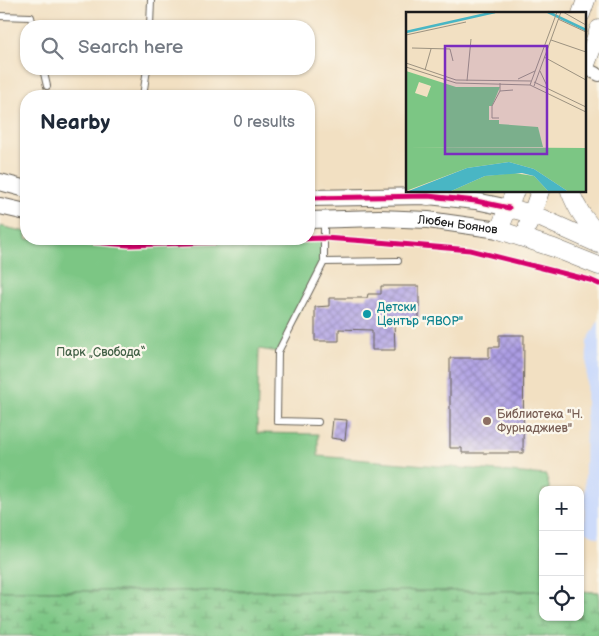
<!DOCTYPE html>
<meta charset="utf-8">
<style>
:root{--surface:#fff;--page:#f2f2f3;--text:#1f2937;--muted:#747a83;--line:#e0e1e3}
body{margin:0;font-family:"Balsamiq Sans",sans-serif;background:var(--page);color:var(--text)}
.controls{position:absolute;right:15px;bottom:15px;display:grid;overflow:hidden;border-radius:10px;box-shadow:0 1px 4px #0004}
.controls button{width:45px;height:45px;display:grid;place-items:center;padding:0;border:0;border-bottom:1px solid var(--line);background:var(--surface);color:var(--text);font:25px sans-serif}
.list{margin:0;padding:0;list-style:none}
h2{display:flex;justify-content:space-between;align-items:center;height:65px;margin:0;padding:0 20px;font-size:21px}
h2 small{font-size:16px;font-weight:400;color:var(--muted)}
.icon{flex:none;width:28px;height:28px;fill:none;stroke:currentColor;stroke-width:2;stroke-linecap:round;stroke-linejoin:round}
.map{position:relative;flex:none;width:599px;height:636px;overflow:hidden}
.search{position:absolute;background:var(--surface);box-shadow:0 1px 4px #0004;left:20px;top:20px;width:295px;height:55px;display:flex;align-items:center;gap:12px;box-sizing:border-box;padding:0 18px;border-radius:20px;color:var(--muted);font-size:19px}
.panel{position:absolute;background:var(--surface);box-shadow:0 1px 4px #0004;left:20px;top:90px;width:295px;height:155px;border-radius:20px}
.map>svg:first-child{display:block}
</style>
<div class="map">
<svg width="599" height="636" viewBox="0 0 599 636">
<defs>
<pattern id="wetland-marsh" width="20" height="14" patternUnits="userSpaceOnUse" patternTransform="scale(1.25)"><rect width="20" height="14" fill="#7cc684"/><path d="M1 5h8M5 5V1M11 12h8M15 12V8" fill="none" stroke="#65a06b"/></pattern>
<pattern id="building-cross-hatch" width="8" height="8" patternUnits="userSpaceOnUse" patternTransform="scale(1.25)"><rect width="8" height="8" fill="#ac9de4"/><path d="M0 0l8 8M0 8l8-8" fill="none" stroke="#8b7fb8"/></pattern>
</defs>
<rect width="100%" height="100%" fill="#fbf7ec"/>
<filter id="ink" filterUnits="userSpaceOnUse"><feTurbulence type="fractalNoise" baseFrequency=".02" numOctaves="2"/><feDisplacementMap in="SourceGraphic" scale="10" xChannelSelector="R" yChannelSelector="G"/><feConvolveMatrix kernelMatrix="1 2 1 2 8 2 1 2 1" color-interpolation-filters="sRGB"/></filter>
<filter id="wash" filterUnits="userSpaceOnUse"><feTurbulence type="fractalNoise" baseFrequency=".0096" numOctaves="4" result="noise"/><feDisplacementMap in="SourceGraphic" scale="20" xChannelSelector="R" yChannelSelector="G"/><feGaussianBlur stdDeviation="1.12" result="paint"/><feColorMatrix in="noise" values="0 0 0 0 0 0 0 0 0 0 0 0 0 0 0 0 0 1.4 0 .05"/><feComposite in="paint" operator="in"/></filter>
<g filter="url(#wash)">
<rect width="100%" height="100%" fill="#f2e0c2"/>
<!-- built -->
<path fill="#cddbfa" d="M 599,320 L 599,538 L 584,531 L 587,341 Z"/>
<!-- green -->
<path fill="#7cc684" stroke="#4c7150" d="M 0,226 L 26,232 L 26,239 L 60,239 L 129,245 L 324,238 L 324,262 L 278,352 L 259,349 L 257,433 L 318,434 L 318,456 L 546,475 L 550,490 L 543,490 L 543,591 L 0,591 Z"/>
<!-- wetland -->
<path fill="url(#wetland-marsh)" stroke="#4c7150" d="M 0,591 L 543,591 L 543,617 L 580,617 L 580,591 L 599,592 L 599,636 L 0,636 Z"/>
<g id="blocks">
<!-- building -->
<path fill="url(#building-cross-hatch)" d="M 381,286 L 419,286 L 419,321 L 394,321 L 395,350 L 372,350 L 372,330 L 339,329 L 339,341 L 315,341 L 315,307 L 329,306 L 329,298 L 367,298 L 368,294 L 381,294 Z
M 499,335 L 524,335 L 523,453 L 462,453 L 462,448 L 450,448 L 450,358 L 489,358 L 489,347 L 499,347 Z
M 333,419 L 347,420 L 345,440 L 331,438 Z"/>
</g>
</g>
<g filter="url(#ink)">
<use href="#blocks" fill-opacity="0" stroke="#676156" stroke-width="1"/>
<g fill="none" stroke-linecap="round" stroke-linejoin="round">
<!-- service casing -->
<g stroke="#676156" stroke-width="8">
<path id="service" d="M 0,16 L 31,17 L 33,26
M 150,26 L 151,0
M 43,69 L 47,86
M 143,96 L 147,69
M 324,221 L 324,262 L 398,261
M 318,422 L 277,421 L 278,352 L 324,262"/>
</g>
<!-- minor casing -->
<g stroke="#676156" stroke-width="14">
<path id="minor" d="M 585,68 L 599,75"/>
</g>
<!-- tertiary casing -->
<g stroke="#676156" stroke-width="18">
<g id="tertiary">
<path d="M 0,182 L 26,189"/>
<path d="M 309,198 L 428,196 L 476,201 L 509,208"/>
<path d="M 0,206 L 26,212"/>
<path id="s1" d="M 309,220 L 379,218 L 428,220 L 499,230"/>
</g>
</g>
<!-- secondary casing -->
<g stroke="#676156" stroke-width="19">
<path id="secondary" d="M 581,14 L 586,0
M 585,67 L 599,29
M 515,191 L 499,230 L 554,248 L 599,266
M 570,191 C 576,207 586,223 599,234
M 428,196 L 448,191
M 509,208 L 532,214 L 599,244
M 528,225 L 540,191"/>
</g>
<!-- service -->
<use href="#service" stroke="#fff" stroke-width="6"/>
<!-- minor -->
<use href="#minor" stroke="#fff" stroke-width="12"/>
<!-- tertiary -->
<use href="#tertiary" stroke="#fff" stroke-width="16"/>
<!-- secondary -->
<use href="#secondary" stroke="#fff" stroke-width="18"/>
<!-- cycleway casing -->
<g stroke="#fbf7ec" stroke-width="8">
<path id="cycleway" d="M 309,198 L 428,196 L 476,201 L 509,208
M 60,239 L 129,245 L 324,238 L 366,241 L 470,250 L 590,280 L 599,284"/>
</g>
<!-- cycleway -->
<use href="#cycleway" stroke="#d6006c" stroke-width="5"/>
</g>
</g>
<!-- markers -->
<circle fill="#0f9aa8" stroke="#fbf7ec" stroke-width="2" cx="367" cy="314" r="5"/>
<circle fill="#8d6e63" stroke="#fbf7ec" stroke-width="2" cx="487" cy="421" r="5"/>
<g text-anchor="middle" stroke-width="4.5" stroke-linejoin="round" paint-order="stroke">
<!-- street labels -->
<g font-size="12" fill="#1c1c1c" stroke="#fbf7ec">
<text dy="4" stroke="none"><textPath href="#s1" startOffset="149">Любен Боянов</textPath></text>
</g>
<!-- culture labels -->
<g font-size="12" fill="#0d838f" stroke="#fbf7ec" text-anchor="start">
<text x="377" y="311">Детски<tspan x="377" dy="14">Център "ЯВОР"</tspan></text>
</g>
<!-- park labels -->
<g font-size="12" fill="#426046" stroke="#fbf7ec">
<text x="101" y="356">Парк „Свобода“</text>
</g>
<!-- education labels -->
<g font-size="12" fill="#785e54" stroke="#fbf7ec" text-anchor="start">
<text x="497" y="418">Библиотека "Н.<tspan x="497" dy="14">Фурнаджиев"</tspan></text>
</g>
</g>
<!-- overview -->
<g transform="translate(406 12)">
<rect width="180" height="180" fill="#f2e0c2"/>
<path d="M 0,59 L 50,75 L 94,75 L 86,94 L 83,94 L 83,108 L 93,108 L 93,112 L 132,115 L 137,135 L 0,135 ZM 13,70 L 25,74 L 21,85 L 9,81 Z" fill="#7cc684" fill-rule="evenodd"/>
<path d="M 0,135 L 180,136 L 180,180 L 163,180 L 128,157 L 103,150 L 61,156 L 0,179 ZM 108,161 L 128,164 L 143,180 L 43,180 L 79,164 Z" fill="#7cc684"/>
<path d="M 103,150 L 128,157 L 163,180 L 143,180 L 128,164 L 116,161 L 79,164 L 43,180 L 0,180 L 61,156 Z" fill="#49b6c4"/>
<path fill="none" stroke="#49b6c4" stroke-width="2.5" d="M 142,0 L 180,18M 0,20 L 89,0"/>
<path fill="none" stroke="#9c9280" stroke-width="1" d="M 151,0 L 124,73 L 180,100M 157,0 L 180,13M 152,7 L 180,20M 0,23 L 60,10M 145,28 L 180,40M 6,36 L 44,37 L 47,49M 138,45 L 180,68M 0,51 L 50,68 L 125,69M 0,55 L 50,71 L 124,73M 19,58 L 25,37M 134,59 L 141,74M 112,67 L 129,59M 61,69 L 65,27M 128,70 L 180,95M 94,71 L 94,79 L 107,78M 128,74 L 155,0M 93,106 L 86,106 L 86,94 L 94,79"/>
<path fill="#7b2cbf" fill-opacity="0.15" stroke="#7b2cbf" stroke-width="2.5" d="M 39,34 L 141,34 L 141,142 L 39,142 Z"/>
<rect width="180" height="180" fill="none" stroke="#1c1c1c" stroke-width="2.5"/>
</g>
</svg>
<div class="controls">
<button>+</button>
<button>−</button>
<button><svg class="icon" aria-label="locate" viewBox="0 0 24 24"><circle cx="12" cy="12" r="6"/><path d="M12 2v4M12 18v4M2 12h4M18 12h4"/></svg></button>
</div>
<div class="search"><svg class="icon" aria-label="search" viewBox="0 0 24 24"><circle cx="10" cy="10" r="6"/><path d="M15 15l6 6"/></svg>Search here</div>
<section class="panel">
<h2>Nearby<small>0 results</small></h2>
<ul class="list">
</ul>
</section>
</div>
